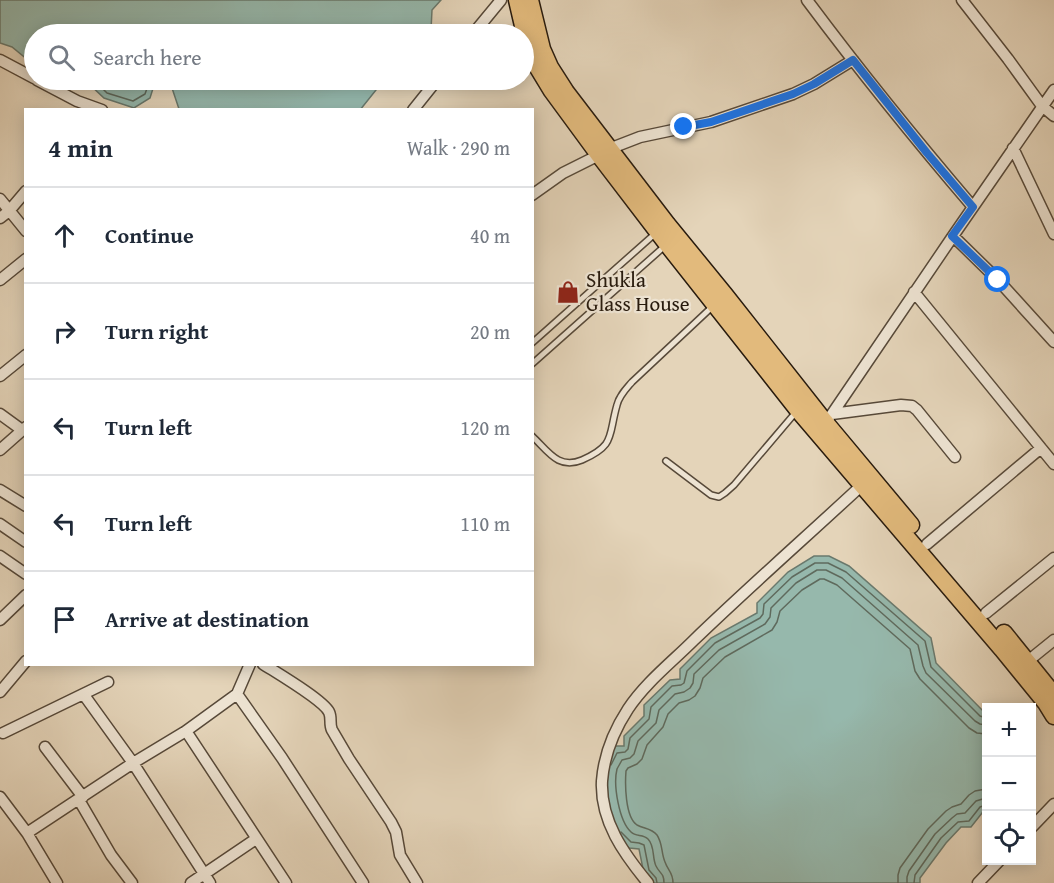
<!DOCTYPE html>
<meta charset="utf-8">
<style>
:root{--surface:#fff;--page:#f6f6f7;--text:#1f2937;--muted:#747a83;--line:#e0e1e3}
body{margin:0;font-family:"Gentium Book Plus",serif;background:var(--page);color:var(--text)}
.controls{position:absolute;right:18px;bottom:18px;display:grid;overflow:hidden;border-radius:0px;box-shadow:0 3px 15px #0003}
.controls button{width:54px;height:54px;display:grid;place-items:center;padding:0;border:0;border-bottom:2px solid var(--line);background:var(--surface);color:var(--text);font:30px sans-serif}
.stop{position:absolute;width:18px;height:18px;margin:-14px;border:4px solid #1a73e8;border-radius:50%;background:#fff}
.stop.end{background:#1a73e8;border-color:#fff;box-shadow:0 2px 6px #0008}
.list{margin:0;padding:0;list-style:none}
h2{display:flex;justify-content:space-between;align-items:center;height:78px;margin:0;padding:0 24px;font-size:26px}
h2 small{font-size:20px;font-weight:400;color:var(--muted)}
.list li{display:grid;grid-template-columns:39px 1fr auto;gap:18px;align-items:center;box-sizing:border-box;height:96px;padding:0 24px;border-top:2px solid var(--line)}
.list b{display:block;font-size:22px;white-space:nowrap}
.list em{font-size:20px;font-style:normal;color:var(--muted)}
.icon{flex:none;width:33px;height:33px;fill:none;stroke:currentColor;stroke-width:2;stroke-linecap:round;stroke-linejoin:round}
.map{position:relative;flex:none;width:1054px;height:883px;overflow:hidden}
.search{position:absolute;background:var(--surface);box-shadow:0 3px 15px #0003;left:24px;top:24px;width:510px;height:66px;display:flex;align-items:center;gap:15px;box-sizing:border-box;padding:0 21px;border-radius:33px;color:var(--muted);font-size:22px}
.panel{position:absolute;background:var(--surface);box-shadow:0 3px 15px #0003;left:24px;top:108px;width:510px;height:558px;border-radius:0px}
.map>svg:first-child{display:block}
</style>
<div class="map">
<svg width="1054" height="883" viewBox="0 0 1054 883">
<rect width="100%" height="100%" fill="#e4d4b9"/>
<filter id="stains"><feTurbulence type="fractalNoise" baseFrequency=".00333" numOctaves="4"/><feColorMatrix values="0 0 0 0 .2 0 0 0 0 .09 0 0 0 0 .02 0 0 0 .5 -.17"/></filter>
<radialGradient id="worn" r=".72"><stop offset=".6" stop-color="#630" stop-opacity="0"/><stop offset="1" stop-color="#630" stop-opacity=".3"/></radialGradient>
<!-- water -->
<path fill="#96b8ac" stroke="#6a796d" stroke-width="1.5" d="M 0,0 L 441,0 L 432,10 L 431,30 L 427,34 L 34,34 L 34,65 L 12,47 L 0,43 Z
M 54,80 L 384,80 L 360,110 L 179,109 L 170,82 L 155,82 L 150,98 L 134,108 L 104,98 L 88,83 L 58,83 Z
M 814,556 L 829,556 L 849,566 L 931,638 L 936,663 L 986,714 L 986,808 L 971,827 L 961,827 L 946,843 L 920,878 L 920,883 L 653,883 L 644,874 L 639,849 L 629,848 L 613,833 L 603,767 L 614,746 L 624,746 L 624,736 L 644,716 L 644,705 L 670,680 L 680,679 L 680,669 L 711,638 L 757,613 L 757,603 L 788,572 Z"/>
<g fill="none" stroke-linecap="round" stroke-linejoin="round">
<!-- shore -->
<path stroke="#5f6a5d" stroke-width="1.5" d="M 94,80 L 107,93 L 133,101 L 145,94 L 150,80
M 611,765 L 617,753 L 625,752 L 628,749 L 630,738 L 649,719 L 651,707 L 672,686 L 681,685 L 684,683 L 687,671 L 715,643 L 760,618 L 763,614 L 764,604 L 792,577 L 815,563 L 828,563 L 846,572 L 925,641 L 931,667 L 980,716 L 986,718
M 621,832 L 631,842 L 639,843 L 644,845 L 649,870 L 656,878 L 657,883
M 664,883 C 664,873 660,874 656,866 C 652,858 655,846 648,839 C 643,834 636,837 631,832 C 619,821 613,785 617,769 C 618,767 621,762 622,760 L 630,758 L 634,754 L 638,741 L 656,723 L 659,710 L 675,694 L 684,692 L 690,688 L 693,683 L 694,674 L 719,650 L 765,624 L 770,617 L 771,608 L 796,583 L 817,570 L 826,570 L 842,578 L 918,645 L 923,666 L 926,673 L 975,721 L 980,724 L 986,725
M 673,883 C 673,872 668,871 665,862 C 661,853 663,844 657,835 C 651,828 644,829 637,825 C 625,817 625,784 626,771 L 628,768 L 637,764 L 642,759 L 647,745 L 663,727 L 668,714 L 679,703 L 689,700 L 695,696 L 700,688 L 703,678 L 725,657 L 772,630 L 777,622 L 780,611 L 802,590 L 820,579 L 824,579 L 837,585 L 910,649 L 915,671 L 920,679 L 969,728 L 977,733 L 986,734
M 898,883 L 898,875 L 900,868 L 928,829 L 946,811 L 952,807 L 961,804 L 969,795 L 975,791 L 986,789
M 907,883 L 907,877 L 909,871 L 935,834 L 952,818 L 957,814 L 965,813 L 976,801 L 986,798
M 914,883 L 915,875 L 941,838 L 958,822 L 969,821 L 980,807 L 986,805"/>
<!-- service casing -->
<g stroke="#574939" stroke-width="8">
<path id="service" d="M 532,343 L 657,232
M 532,364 L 666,245
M 532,436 C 548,451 558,470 582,460 C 616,445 608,436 617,405 C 619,396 626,389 632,382 L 712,307
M 666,461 L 711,495 L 719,497 L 725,493 L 734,485 L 796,412"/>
</g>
<!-- minor casing -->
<g stroke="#574939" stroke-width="13">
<path id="minor" d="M 807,0 C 860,71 915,139 973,207
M 962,0 L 1008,59 L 1042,106 L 1054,116
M 473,34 L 501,0
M 0,60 L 34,78
M 37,80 L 77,101 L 102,110
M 413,110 L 437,80
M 1013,148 L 1054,234
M 609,149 L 640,137 L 711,122 L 793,94 L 814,84 L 853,60
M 532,195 L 563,173 L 599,155
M 0,199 L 26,231
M 0,218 L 9,211 L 26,191
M 953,236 L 998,280 L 1054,342
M 0,280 L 26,259
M 914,292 L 1054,464
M 0,376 L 26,355
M 0,414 L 22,430
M 832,414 L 901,405 L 912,406 L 917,410 L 955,457
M 822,425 L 832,414 L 953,236 L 1054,90
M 0,450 L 26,427
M 0,490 L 26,506
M 0,524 L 26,542
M 927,544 L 1041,448
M 0,556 L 26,574
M 986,613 L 1054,558
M 0,620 L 26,595
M 1028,661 L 1054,640
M 263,664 C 277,673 323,700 329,712 C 332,718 329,724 332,730 L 349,759 L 391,822 L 396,832 L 400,855 L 417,883
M 0,692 L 26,661
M 237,694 L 282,758 L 363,883
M 84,695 L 133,763 L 210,883
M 186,731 L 286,883
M 3,733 L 108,682
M 45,747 L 83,797
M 0,797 L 27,833 L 133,763 L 186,731 L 237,694 L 250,664
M 79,800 L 111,855 L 132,883
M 1032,827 L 1054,804
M 27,833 L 57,883
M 191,883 L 256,839
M 648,883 C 624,854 600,821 602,781 C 604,754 613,732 628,709 C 645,683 672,662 694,640 C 749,587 806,537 862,485
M 978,883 L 1000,860"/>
</g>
<!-- primary casing -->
<g stroke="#281b0e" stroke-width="19">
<path id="primary" d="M 517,0 L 527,43 L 535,63 L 552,91 L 599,155 L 667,244 L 798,410 L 1002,649 L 1046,703 L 1054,716
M 530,0 L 542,49 L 550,67 L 566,92 L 667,224 L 725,295 L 825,422 L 911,525
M 1004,633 L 1054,695"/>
</g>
<!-- service -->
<use href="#service" stroke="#ede3d2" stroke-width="5"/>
<!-- minor -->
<use href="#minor" stroke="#ede3d2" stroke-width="10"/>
<!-- primary -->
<use href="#primary" stroke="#e2ba7c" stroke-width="16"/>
</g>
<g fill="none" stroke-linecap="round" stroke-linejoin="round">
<!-- route -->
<path stroke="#1a73e8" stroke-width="8" d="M 684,127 L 711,122 L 793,94 L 814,84 L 853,60 L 927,153 L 973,207 L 952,236 L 998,280"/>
</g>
<!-- icons -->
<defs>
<g id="shop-bare" transform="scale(1.8)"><path d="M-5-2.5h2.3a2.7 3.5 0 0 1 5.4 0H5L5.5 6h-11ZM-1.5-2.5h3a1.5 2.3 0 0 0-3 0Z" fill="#8f2418" stroke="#ede3d2" stroke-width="2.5" paint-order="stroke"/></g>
</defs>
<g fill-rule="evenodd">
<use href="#shop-bare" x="568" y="292"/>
</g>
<g text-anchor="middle" stroke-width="4.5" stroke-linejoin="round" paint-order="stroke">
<!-- poi labels -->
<g font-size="21" fill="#281b0e" stroke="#ede3d2" text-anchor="start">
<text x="586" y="287">Shukla<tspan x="586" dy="24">Glass House</tspan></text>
</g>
</g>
<rect width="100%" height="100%" filter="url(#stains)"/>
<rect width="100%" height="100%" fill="url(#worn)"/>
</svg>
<div class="controls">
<button>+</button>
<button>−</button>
<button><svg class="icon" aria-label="locate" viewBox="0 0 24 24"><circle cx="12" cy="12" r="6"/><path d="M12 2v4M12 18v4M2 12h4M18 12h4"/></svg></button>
</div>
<div class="stop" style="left:998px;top:280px"></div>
<div class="stop end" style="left:684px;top:127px"></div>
<div class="search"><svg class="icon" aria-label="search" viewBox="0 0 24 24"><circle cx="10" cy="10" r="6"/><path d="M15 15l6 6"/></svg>Search here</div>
<section class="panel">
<h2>4 min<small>Walk · 290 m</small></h2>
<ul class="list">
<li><svg class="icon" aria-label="ahead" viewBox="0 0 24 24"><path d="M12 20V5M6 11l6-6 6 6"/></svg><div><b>Continue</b></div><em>40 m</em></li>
<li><svg class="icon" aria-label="right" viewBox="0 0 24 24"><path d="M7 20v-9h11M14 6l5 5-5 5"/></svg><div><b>Turn right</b></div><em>20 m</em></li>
<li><svg class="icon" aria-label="left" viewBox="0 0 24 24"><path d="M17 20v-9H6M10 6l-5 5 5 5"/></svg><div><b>Turn left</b></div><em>120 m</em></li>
<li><svg class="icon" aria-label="left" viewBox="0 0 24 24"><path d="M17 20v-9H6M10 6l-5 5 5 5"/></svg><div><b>Turn left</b></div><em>110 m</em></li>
<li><svg class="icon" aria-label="arrive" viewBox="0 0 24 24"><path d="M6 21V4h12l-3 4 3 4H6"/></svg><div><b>Arrive at destination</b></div></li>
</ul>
</section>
</div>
